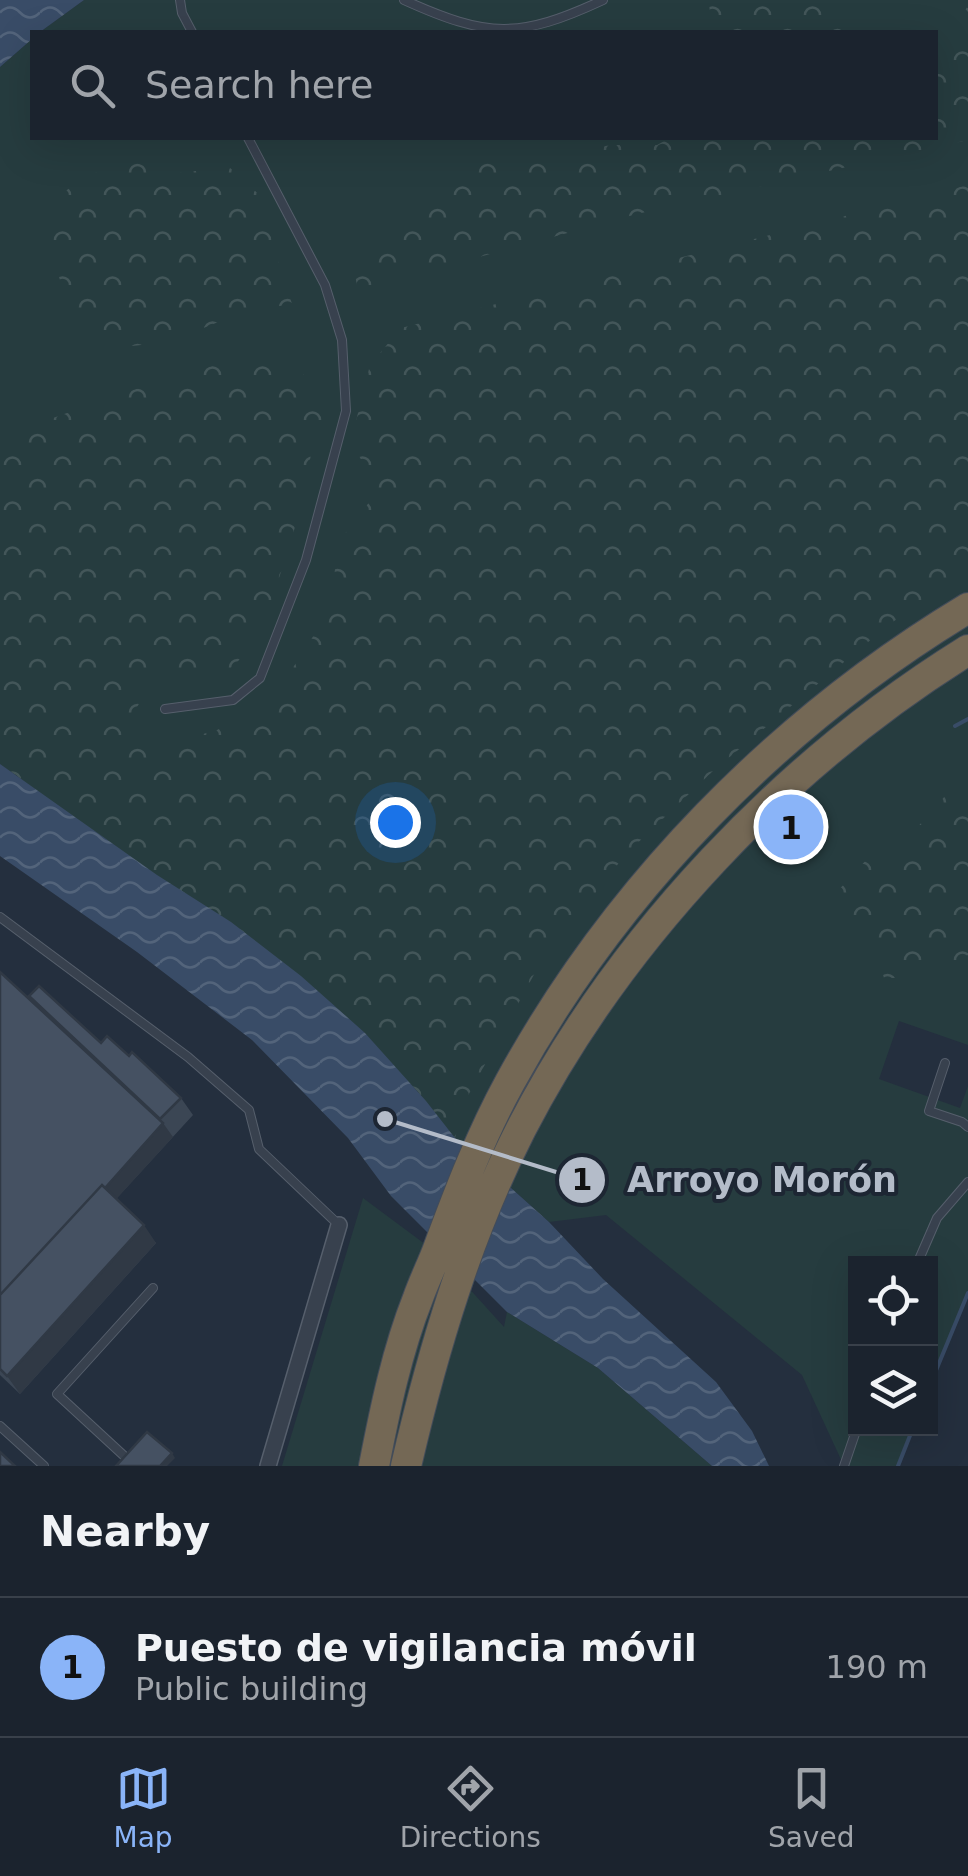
<!DOCTYPE html>
<meta charset="utf-8">
<style>
:root{--surface:#1b232e;--page:#282f3a;--text:#f1f3f6;--muted:#a0a4aa;--line:#39404a;--accent:#8ab4f8}
body{margin:0;font-family:"DejaVu Sans",sans-serif;background:var(--page);color:var(--text)}
.controls{position:absolute;right:30px;bottom:30px;display:grid;overflow:hidden;border-radius:0px;box-shadow:0 10px 40px #0002}
.controls button{width:90px;height:90px;display:grid;place-items:center;padding:0;border:0;border-bottom:2px solid var(--line);background:var(--surface);color:var(--text);font:50px sans-serif}
.you{position:absolute;left:395px;top:822px;width:35px;height:35px;margin:-25px;border:8px solid #fff;border-radius:50%;background:#1a73e8;box-shadow:0 0 0 15px #1a73e833}
.badge{display:grid;place-items:center;width:65px;height:65px;border-radius:50%;background:var(--accent);color:#111;font-size:32px;font-weight:700}
.pin{position:absolute;translate:-50% -50%;border:5px solid #fff;box-shadow:0 2px 10px #0006}
.list{margin:0;padding:0;list-style:none}
h2{display:flex;justify-content:space-between;align-items:center;height:130px;margin:0;padding:0 40px;font-size:42px}
h2 small{font-size:32px;font-weight:400;color:var(--muted)}
.list li{display:grid;grid-template-columns:65px 1fr auto;gap:30px;align-items:center;box-sizing:border-box;height:140px;padding:0 40px;border-top:2px solid var(--line)}
.list b{display:block;font-size:38px;white-space:nowrap}
.list p{margin:0;font-size:32px;white-space:nowrap;color:var(--muted)}
.list em{font-size:32px;font-style:normal;color:var(--muted)}
.icon{flex:none;width:55px;height:55px;fill:none;stroke:currentColor;stroke-width:2;stroke-linecap:round;stroke-linejoin:round}
.map{position:relative;flex:none;width:968px;height:1466px;overflow:hidden}
.search{position:absolute;background:var(--surface);box-shadow:0 10px 40px #0002;left:30px;right:30px;top:30px;height:110px;display:flex;align-items:center;gap:25px;box-sizing:border-box;padding:0 35px;border-radius:0px;color:var(--muted);font-size:38px}
.sheet{height:270px;background:var(--surface)}
nav{display:flex;justify-content:space-around;align-items:center;box-sizing:border-box;height:140px;border-top:2px solid var(--line);background:var(--surface);font-size:28px;color:var(--muted)}
nav a{display:grid;justify-items:center;gap:5px}
nav .on{color:var(--accent)}
.map>svg:first-child{display:block}
</style>
<div class="map">
<svg width="968" height="1466" viewBox="0 0 968 1466">
<defs>
<pattern id="forest-crowns" width="20" height="18" patternUnits="userSpaceOnUse" patternTransform="scale(2.5)"><rect width="20" height="18" fill="#263c3f"/><path d="M2 6a3 3 0 1 1 6 0M12 15a3 3 0 1 1 6 0" fill="none" stroke="#435659"/></pattern>
<pattern id="water-waves" width="16" height="10" patternUnits="userSpaceOnUse" patternTransform="scale(2.5)"><rect width="16" height="10" fill="#394c67"/><path d="M0 5q4-4 8 0t8 0" fill="none" stroke="#53647b"/></pattern>
</defs>
<rect width="100%" height="100%" fill="#242f3e"/>
<!-- green -->
<path fill="#263c3f" d="M 84,0 L 968,0 L 968,1045 L 899,1021 L 879,1079 L 960,1108 L 968,1086 L 968,1293 L 931,1385 L 930,1264 L 856,1264 L 856,1428 L 913,1429 L 898,1466 L 844,1466 L 802,1375 L 606,1215 L 549,1222 L 455,1138 L 365,1033 L 0,764 L 0,67 L 32,39 L 32,138 L 936,138 L 936,32 L 40,32 Z
M 363,1198 L 437,1253 L 504,1327 L 507,1312 L 598,1368 L 712,1466 L 282,1466 Z"/>
<!-- forest -->
<path fill="url(#forest-crowns)" d="M 709,0 L 812,0 L 843,32 L 711,32 Z
M 968,5 L 968,140 L 637,214 L 358,290 L 354,271 L 434,207 L 475,153 L 545,155 L 612,145 L 657,145 L 670,138 L 936,138 L 936,60 L 953,35 Z
M 121,158 L 171,174 L 229,167 L 265,200 L 271,237 L 292,304 L 243,312 L 169,342 L 113,348 L 74,327 L 51,250 L 60,194 Z
M 968,185 L 968,574 L 891,623 L 714,770 L 625,855 L 537,969 L 464,1103 L 455,1138 L 426,1101 L 365,1033 L 301,976 L 0,764 L 0,460 L 39,423 L 123,393 L 248,355 L 297,364 L 328,412 L 313,446 L 295,527 L 264,626 L 236,664 L 215,680 L 195,673 L 153,681 L 137,707 L 132,735 L 161,746 L 217,730 L 260,708 L 298,661 L 331,607 L 335,569 L 346,532 L 378,491 L 351,441 L 370,365 L 401,328 Z
M 968,778 L 968,955 L 926,978 L 884,978 L 875,948 L 834,895 L 868,858 L 900,847 L 953,787 Z"/>
<!-- water -->
<path fill="url(#water-waves)" d="M 0,0 L 84,0 L 40,32 L 32,32 L 32,39 L 0,67 Z
M 0,764 L 157,875 L 231,922 L 301,976 L 365,1033 L 426,1101 L 455,1138 L 549,1222 L 603,1279 L 716,1382 L 752,1431 L 769,1466 L 712,1466 L 598,1368 L 507,1312 L 391,1196 L 348,1138 L 252,1040 L 137,952 L 0,856 Z"/>
<g fill="none" stroke-linecap="round" stroke-linejoin="round">
<!-- stream -->
<path stroke="#394c67" stroke-width="4" d="M 955,726 L 968,719
M 930,1385 L 968,1293
M 898,1466 L 913,1428"/>
<!-- service casing -->
<g stroke="#565f6c" stroke-width="10">
<path id="service" d="M 180,0 L 182,13 L 192,32
M 404,0 C 488,38 519,39 603,0
M 165,709 L 233,700 L 260,678 L 306,560 L 346,411 L 342,340 L 325,285 L 248,138
M 0,917 L 188,1057 L 249,1110 L 259,1149 L 339,1225
M 945,1063 L 929,1111 L 962,1122 L 968,1127
M 917,1264 L 937,1218 L 968,1182
M 0,1426 L 44,1466
M 135,1466 L 57,1394 L 153,1288
M 844,1466 L 857,1428"/>
</g>
<!-- minor casing -->
<g stroke="#565f6c" stroke-width="18">
<path id="minor" d="M 268,1466 L 339,1225"/>
</g>
<!-- motorway casing -->
<g stroke="#434c59" stroke-width="32">
<path id="motorway" d="M 374,1466 C 385,1409 397,1351 418,1298 C 424,1281 432,1265 438,1249 C 459,1192 481,1135 510,1082 C 616,888 779,722 968,608
M 406,1466 C 433,1350 467,1235 521,1129 C 620,937 786,763 968,650"/>
</g>
<!-- service -->
<use href="#service" stroke="#38414e" stroke-width="8"/>
<!-- minor -->
<use href="#minor" stroke="#38414e" stroke-width="15"/>
<!-- motorway -->
<use href="#motorway" stroke="#746855" stroke-width="30"/>
</g>
<!-- wall -->
<path fill="#3b4654" d="M 0,972 L 35,1004 L 29,996 L 101,1043 L 129,1056 L 181,1098 L 193,1115 L 116,1199 L 156,1243 L 20,1394 L 0,1375 Z"/>
<!-- shaded-wall -->
<path fill="#303945" d="M 163,1123 L 173,1137 L 0,1326 L 0,1302 Z
M 144,1225 L 156,1243 L 20,1394 L 7,1376 Z
M 172,1453 L 175,1458 L 167,1466 L 160,1466 Z"/>
<!-- building -->
<path fill="#455162" stroke="#303945" stroke-width="2.5" d="M 0,972 L 163,1123 L 105,1188 L 102,1185 L 0,1295 Z
M 39,986 L 101,1043 L 107,1036 L 129,1056 L 132,1052 L 181,1098 L 160,1119 L 29,996 Z
M 102,1185 L 144,1225 L 7,1376 L 0,1369 L 0,1295 Z
M 147,1432 L 172,1453 L 160,1466 L 116,1466 Z
M 0,1452 L 15,1466 L 0,1466 Z"/>
<!-- callouts -->
<path fill="none" stroke="#b4bcc9" stroke-width="4" d="M385 1119L582 1180"/>
<g fill="#b4bcc9" stroke="#1d2633" stroke-width="4">
<circle cx="385" cy="1119" r="10"/>
<circle cx="582" cy="1180" r="25"/>
</g>
<g font-size="30" text-anchor="middle" font-weight="bold" fill="#111">
<text x="582" y="1190">1</text>
</g>
<g font-size="35" text-anchor="middle" font-weight="bold" fill="#b4bcc9" stroke="#1d2633" stroke-width="8" stroke-linejoin="round" paint-order="stroke">
<text x="762" y="1192">Arroyo Morón</text>
</g>
</svg>
<div class="controls">
<button><svg class="icon" aria-label="locate" viewBox="0 0 24 24"><circle cx="12" cy="12" r="6"/><path d="M12 2v4M12 18v4M2 12h4M18 12h4"/></svg></button>
<button><svg class="icon" aria-label="layers" viewBox="0 0 24 24"><path d="M12 4l9 5-9 5-9-5zM3 14l9 5 9-5"/></svg></button>
</div>
<div class="you"></div>
<div class="pin badge" style="left:791px;top:827px">1</div>
<div class="search"><svg class="icon" aria-label="search" viewBox="0 0 24 24"><circle cx="10" cy="10" r="6"/><path d="M15 15l6 6"/></svg>Search here</div>
</div>
<section class="sheet">
<h2>Nearby<small></small></h2>
<ul class="list">
<li><span class="badge">1</span><div><b>Puesto de vigilancia móvil</b><p>Public building</p></div><em>190 m</em></li>
</ul>
</section>
<nav>
<a class="on"><svg class="icon" aria-label="map" viewBox="0 0 24 24"><path d="M3 6l6-2 6 2 6-2v14l-6 2-6-2-6 2zM9 4v14M15 6v14"/></svg>Map</a>
<a><svg class="icon" aria-label="directions" viewBox="0 0 24 24"><path d="M12 3l9 9-9 9-9-9zM9 14v-3h6M13 9l2 2-2 2"/></svg>Directions</a>
<a><svg class="icon" aria-label="saved" viewBox="0 0 24 24"><path d="M7 4h10v16l-5-4-5 4z"/></svg>Saved</a>
</nav>
